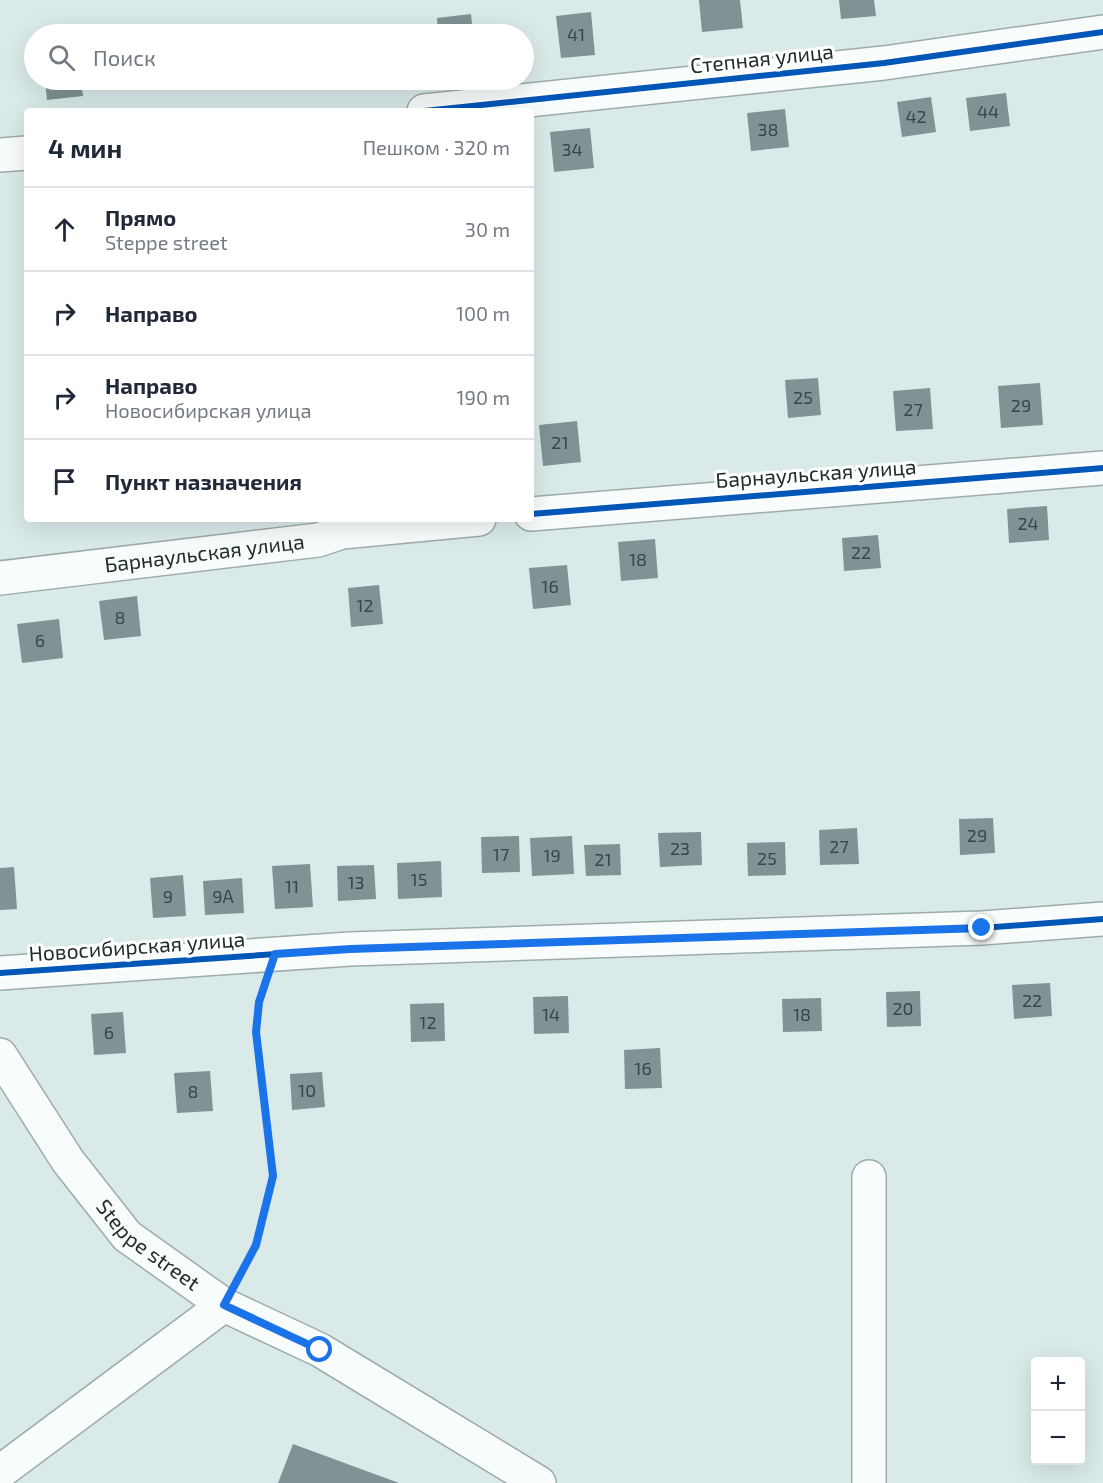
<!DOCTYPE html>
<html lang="ru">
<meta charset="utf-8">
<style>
:root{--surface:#fff;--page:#f6f6f7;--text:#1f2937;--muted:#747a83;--line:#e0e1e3}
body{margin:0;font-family:"Exo 2",sans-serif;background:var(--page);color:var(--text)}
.controls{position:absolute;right:18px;bottom:18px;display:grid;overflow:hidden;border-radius:6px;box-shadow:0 6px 24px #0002}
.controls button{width:54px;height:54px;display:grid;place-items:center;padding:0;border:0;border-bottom:2px solid var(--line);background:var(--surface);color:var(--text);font:30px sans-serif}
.stop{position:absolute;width:18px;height:18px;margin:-14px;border:4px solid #1a73e8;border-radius:50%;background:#fff}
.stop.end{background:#1a73e8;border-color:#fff;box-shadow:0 2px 6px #0008}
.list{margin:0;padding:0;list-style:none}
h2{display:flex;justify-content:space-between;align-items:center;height:78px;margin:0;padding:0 24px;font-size:26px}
h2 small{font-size:20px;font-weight:400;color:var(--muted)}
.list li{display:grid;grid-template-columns:39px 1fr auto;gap:18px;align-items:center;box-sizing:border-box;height:84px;padding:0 24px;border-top:2px solid var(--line)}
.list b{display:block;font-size:22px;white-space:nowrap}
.list p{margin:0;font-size:20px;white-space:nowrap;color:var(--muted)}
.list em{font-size:20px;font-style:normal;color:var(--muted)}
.icon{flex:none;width:33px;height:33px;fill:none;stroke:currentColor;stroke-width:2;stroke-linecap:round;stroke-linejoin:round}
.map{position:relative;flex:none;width:1103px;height:1483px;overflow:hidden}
.search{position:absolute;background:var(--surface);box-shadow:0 6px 24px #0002;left:24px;top:24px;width:510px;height:66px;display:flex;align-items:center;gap:15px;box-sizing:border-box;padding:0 21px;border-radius:33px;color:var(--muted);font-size:22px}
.panel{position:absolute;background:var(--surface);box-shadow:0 6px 24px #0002;left:24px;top:108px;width:510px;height:414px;border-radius:6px}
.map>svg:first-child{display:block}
</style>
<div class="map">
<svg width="1103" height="1483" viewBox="0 0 1103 1483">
<rect width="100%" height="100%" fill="#d9eae9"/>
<!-- building -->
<path fill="#809294" d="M 699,0 L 740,0 L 743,28 L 702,32 Z
M 839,0 L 874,0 L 876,16 L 841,19 Z
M 591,12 L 595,55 L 561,58 L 556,16 Z
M 471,14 L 473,34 L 438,34 L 437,18 Z
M 45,80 L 81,80 L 83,96 L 47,100 Z
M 1006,93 L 1010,126 L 970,131 L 966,98 Z
M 931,97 L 936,132 L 902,137 L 897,102 Z
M 785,109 L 789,147 L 751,151 L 747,113 Z
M 590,128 L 594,168 L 554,172 L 550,132 Z
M 818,378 L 821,415 L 788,418 L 785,380 Z
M 1040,383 L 1043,425 L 1001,428 L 998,386 Z
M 930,388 L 933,429 L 896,431 L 893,391 Z
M 577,421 L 581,462 L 543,466 L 539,425 Z
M 1047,506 L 1049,540 L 1009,543 L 1007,509 Z
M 878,535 L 881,568 L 844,571 L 842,538 Z
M 655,539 L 658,578 L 621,581 L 618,542 Z
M 567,565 L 571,605 L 533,609 L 529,568 Z
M 379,585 L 383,624 L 351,627 L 348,588 Z
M 137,596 L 141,636 L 104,640 L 99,601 Z
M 59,619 L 63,658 L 22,663 L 17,624 Z
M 993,818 L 995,853 L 960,855 L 959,819 Z
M 857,828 L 859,864 L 820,865 L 819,830 Z
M 701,832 L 702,865 L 660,867 L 658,833 Z
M 519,836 L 520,872 L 482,873 L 481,837 Z
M 572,836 L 574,874 L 532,876 L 530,838 Z
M 785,842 L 786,875 L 748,876 L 747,843 Z
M 620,844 L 621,875 L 586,876 L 584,845 Z
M 441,861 L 442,897 L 398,899 L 397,863 Z
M 310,864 L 313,907 L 275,909 L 272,866 Z
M 374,865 L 376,899 L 338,901 L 337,866 Z
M 14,867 L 17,909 L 0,910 L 0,868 Z
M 183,875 L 186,916 L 153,918 L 150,878 Z
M 242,878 L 244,913 L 205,915 L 203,881 Z
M 1050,983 L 1052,1016 L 1014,1019 L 1012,985 Z
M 920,991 L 921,1026 L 887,1027 L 886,992 Z
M 568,996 L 569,1033 L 534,1034 L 533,997 Z
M 821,998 L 822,1031 L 783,1032 L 782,999 Z
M 444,1003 L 445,1041 L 411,1042 L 410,1004 Z
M 123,1012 L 126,1053 L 94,1055 L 91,1014 Z
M 660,1048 L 662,1088 L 625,1089 L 624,1050 Z
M 210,1071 L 213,1111 L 177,1113 L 174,1073 Z
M 322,1072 L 325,1107 L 292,1110 L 290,1074 Z
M 293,1444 L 399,1483 L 278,1483 Z"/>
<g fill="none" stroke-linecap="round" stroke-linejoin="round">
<!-- minor casing -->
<g stroke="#9eabaa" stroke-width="36">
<g id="minor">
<path d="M 424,111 L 884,63 L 1103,32"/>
<path d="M 0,155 L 27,153"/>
<path d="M 531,514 L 1103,468"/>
<path id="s1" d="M 0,578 L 318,540 L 342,532 L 479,519"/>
<path d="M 0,973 L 350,949 L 982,928 L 1103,919"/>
<path d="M 869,1177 L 869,1483"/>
<path d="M 0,1472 L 224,1305"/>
</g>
</g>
<!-- major casing -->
<g stroke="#9eabaa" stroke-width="36">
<g id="major">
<path id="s2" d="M 0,1055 L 68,1161 L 127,1236 L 224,1305 L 320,1350 L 539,1483"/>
</g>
</g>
<!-- path -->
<path stroke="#c3c9c8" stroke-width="4" stroke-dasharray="3 4.5" stroke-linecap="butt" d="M 238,1279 L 256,1245 L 274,1176 L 257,1032 L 259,1003 L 265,984"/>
<!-- minor -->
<use href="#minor" stroke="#f9fcfc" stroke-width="33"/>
<!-- major -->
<use href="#major" stroke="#f9fcfc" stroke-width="33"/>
<!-- cycleway casing -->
<g stroke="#fff" stroke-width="10">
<path id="cycleway" d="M 424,111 L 884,63 L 1103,32
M 531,514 L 1103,468
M 0,973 L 350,949 L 982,928 L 1103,919"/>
</g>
<!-- cycleway -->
<use href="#cycleway" stroke="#0057b8" stroke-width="6"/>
</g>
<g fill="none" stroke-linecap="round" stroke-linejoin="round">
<!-- route -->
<path stroke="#1a73e8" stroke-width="8" d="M 320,1350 L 224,1305 L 256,1245 L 273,1176 L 256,1032 L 259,1002 L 275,954 L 350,949 L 982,928"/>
</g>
<g text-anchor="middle" stroke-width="6" stroke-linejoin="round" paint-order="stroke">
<!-- number labels -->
<g font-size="18" fill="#394646">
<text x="576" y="41">41</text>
<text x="988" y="118">44</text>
<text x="916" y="123">42</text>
<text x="768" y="136">38</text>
<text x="572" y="156">34</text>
<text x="803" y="404">25</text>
<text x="1021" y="412">29</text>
<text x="913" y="416">27</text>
<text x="560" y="449">21</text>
<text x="1028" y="530">24</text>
<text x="861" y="559">22</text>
<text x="638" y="566">18</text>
<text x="550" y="593">16</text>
<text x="365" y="612">12</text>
<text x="120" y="624">8</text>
<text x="40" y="647">6</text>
<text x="977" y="842">29</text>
<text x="839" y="853">27</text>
<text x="680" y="855">23</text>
<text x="501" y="861">17</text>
<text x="552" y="862">19</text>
<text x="767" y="865">25</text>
<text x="603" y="866">21</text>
<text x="419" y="886">15</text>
<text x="356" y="889">13</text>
<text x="292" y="893">11</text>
<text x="168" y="903">9</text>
<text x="223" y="903">9А</text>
<text x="1032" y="1007">22</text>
<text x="903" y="1015">20</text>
<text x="551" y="1021">14</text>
<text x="802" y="1021">18</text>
<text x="428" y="1029">12</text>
<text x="109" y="1039">6</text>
<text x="643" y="1075">16</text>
<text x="307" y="1097">10</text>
<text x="193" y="1098">8</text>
</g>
<!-- street labels -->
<g font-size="21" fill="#212c2c" stroke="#fff">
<text transform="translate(762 59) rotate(-6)" y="7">Степная улица</text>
<text transform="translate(816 474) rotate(-4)" y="7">Барнаульская улица</text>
<text dy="7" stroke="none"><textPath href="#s1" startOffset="206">Барнаульская улица</textPath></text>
<text transform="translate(137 947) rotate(-4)" y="7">Новосибирская улица</text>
<text dy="7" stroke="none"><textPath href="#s2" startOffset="243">Steppe street</textPath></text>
</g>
</g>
</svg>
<div class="controls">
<button>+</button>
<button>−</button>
</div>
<div class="stop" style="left:320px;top:1350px"></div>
<div class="stop end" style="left:982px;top:928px"></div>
<div class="search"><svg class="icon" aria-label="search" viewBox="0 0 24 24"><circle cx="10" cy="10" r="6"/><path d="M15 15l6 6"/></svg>Поиск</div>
<section class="panel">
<h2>4 мин<small>Пешком · 320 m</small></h2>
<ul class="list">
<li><svg class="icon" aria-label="ahead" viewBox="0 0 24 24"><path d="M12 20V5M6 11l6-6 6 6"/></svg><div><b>Прямо</b><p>Steppe street</p></div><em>30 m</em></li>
<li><svg class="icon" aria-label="right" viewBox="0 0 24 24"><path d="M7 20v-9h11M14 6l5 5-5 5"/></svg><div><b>Направо</b></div><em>100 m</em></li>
<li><svg class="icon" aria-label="right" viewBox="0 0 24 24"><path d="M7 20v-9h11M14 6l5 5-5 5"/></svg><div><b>Направо</b><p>Новосибирская улица</p></div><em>190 m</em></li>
<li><svg class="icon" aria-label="arrive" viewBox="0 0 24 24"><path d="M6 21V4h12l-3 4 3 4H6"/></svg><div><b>Пункт назначения</b></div></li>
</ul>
</section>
</div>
